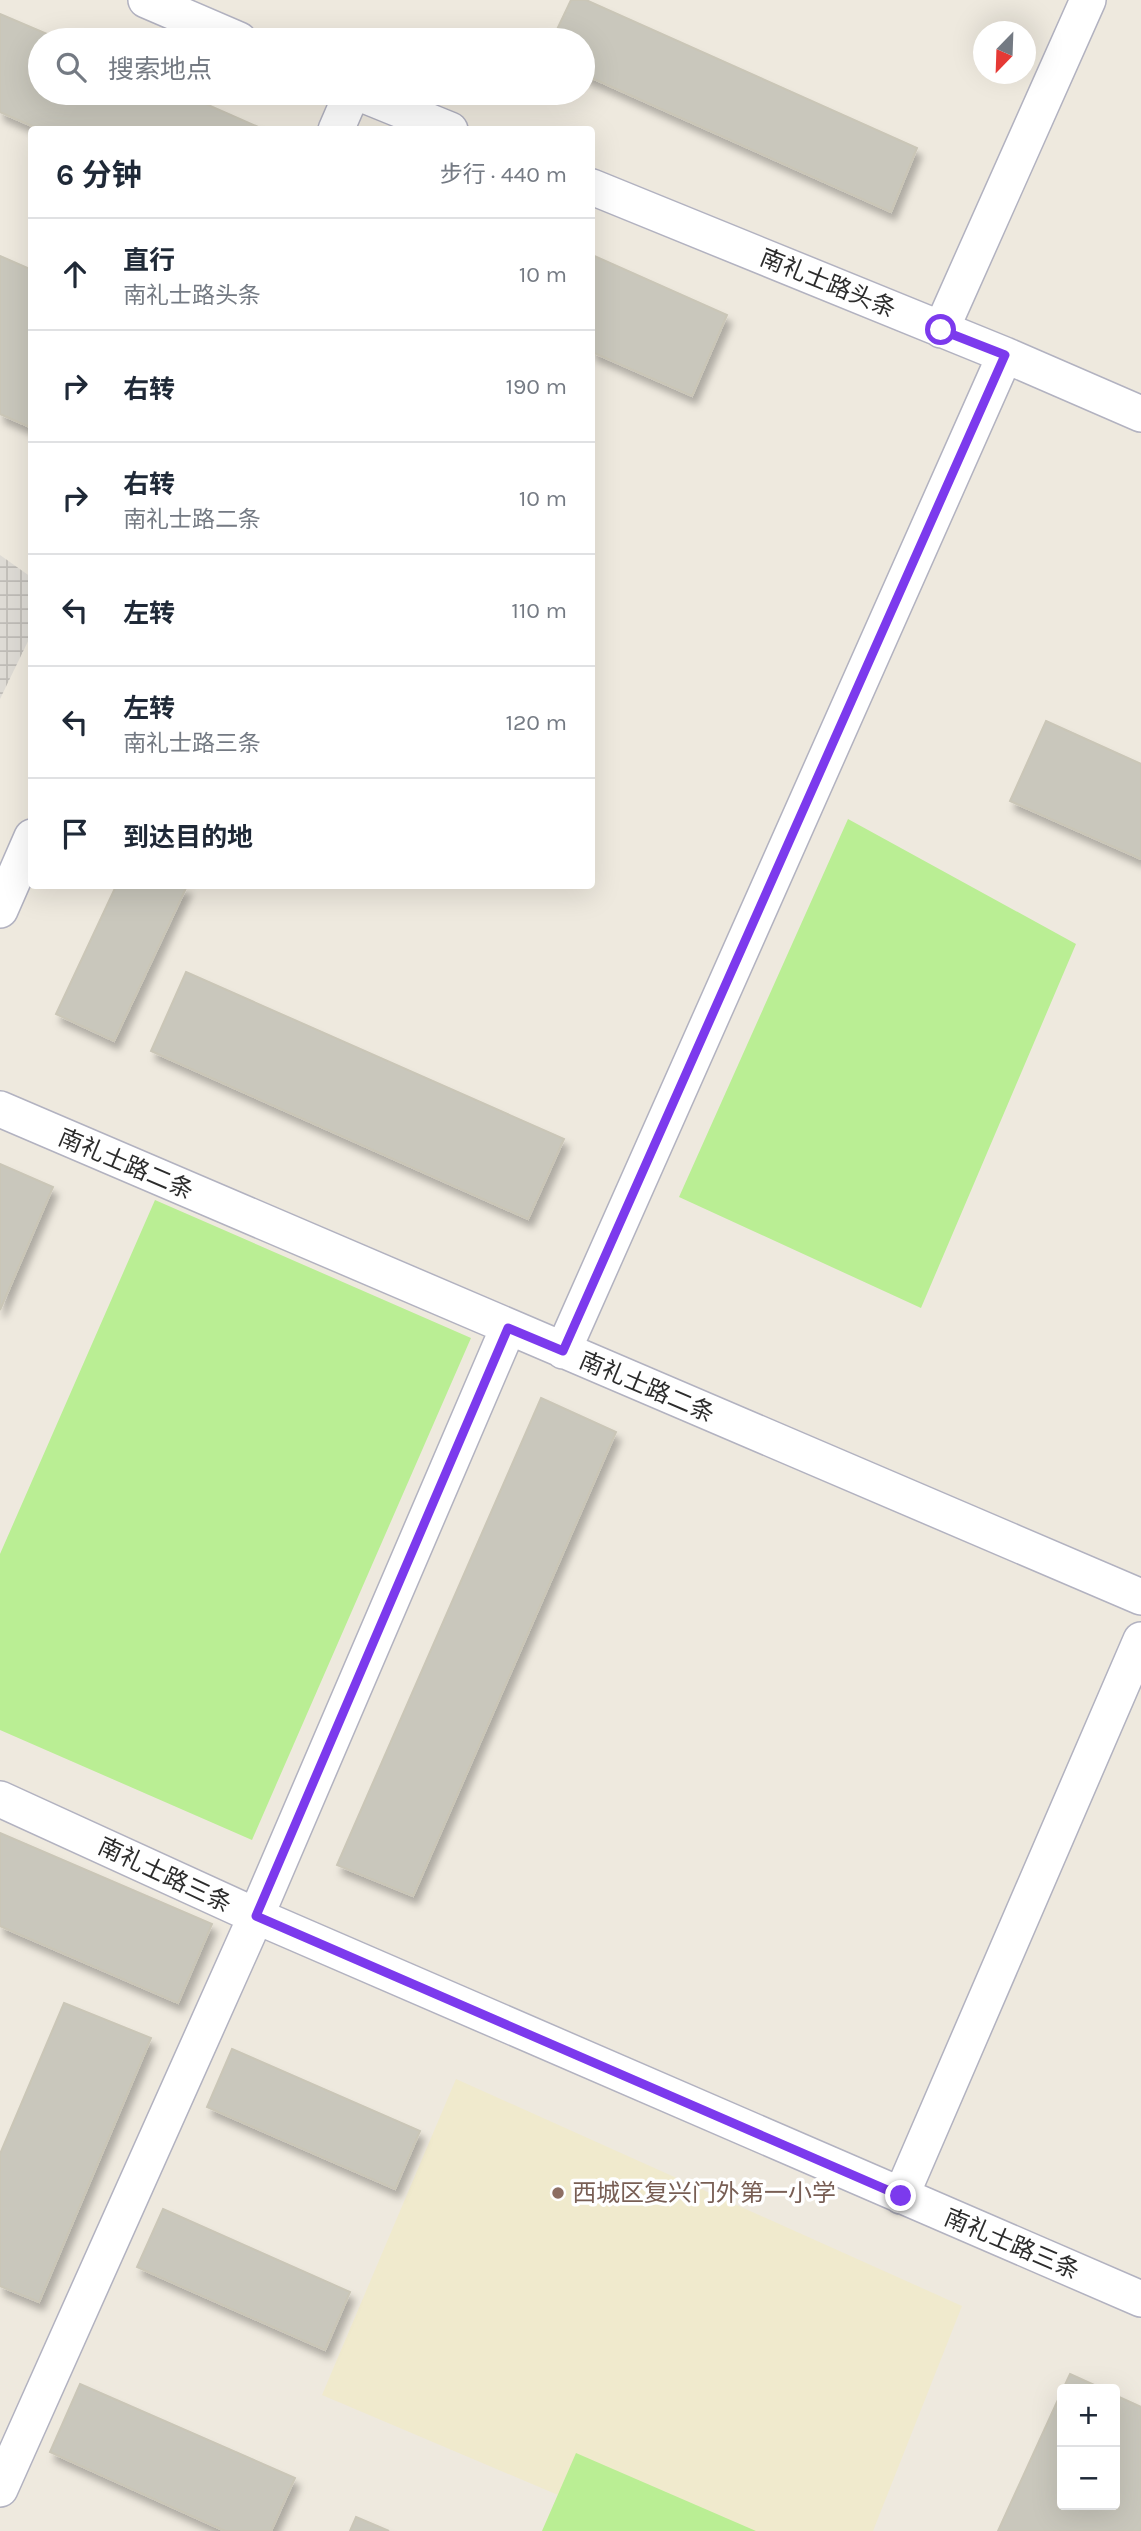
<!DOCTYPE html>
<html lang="zh">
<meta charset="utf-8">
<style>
:root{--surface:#fff;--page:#f6f6f7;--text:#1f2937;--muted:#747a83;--line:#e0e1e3}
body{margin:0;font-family:Karla,"Noto Sans SC",sans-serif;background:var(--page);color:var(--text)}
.controls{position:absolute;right:21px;bottom:21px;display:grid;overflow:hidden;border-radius:7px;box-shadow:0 7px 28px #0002}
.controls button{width:63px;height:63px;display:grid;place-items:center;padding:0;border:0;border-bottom:2px solid var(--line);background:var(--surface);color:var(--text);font:35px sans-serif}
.compass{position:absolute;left:973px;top:21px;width:63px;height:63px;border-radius:50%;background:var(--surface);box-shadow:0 7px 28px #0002;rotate:203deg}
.stop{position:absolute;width:21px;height:21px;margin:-16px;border:5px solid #7c3aed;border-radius:50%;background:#fff}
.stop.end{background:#7c3aed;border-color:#fff;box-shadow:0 2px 7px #0008}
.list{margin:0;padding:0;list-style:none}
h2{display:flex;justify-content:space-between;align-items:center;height:91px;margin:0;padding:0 28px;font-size:30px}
h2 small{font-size:23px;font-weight:400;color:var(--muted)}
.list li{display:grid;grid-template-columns:46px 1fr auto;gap:21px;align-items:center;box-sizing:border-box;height:112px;padding:0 28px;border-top:2px solid var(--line)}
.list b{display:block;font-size:26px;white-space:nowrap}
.list p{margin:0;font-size:23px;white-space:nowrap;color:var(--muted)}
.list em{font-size:23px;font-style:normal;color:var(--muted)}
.icon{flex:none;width:38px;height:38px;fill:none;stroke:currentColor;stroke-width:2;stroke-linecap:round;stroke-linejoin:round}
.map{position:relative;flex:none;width:1141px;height:2531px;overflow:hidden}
.search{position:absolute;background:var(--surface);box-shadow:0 7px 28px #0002;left:28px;top:28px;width:567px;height:77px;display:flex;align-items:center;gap:18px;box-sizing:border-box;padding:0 24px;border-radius:38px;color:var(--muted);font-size:26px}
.panel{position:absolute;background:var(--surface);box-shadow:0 7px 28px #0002;left:28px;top:126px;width:567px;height:763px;border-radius:7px}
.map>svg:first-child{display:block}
</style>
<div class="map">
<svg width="1141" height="2531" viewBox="0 0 1141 2531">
<defs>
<pattern id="plaza-grid" width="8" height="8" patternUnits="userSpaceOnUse" patternTransform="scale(1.75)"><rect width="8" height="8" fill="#dedbd5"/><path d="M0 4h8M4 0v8" fill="none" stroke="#bfbcb7"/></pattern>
<filter id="shadow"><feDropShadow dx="4.5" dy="8" stdDeviation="3.5" flood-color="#0004"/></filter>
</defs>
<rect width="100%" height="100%" fill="#eee9de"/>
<!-- education -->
<path fill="#f0eacd" d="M 456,2079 L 962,2306 L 873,2531 L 542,2531 L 558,2495 L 322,2395 Z"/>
<!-- pitch -->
<path fill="#baee94" d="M 848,819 L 1076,944 L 921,1308 L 679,1197 Z
M 155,1200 L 471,1338 L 252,1840 L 0,1730 L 0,1554 Z
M 576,2453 L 756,2531 L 542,2531 Z"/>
<!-- plaza -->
<path fill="url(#plaza-grid)" d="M 0,555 L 31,577 L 32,633 L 0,699 Z"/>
<!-- building -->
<path fill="#c9c7bc" stroke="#cac6b7" stroke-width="2" filter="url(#shadow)" d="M 571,0 L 586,0 L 917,148 L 891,212 L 583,74 L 583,40 L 552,40 Z
M 0,14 L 61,40 L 40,40 L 40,93 L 181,93 L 265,130 L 41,130 L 0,112 Z
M 592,255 L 727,315 L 692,396 L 592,352 Z
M 0,256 L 32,270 L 32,428 L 0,414 Z
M 1046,721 L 1141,764 L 1141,859 L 1010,801 Z
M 116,886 L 187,886 L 114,1041 L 56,1014 Z
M 186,972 L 564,1139 L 528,1219 L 151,1051 Z
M 0,1164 L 53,1187 L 0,1310 Z
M 541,1398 L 616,1432 L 413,1896 L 337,1865 Z
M 0,1833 L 212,1924 L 178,2003 L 0,1926 Z
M 64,2003 L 151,2038 L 39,2302 L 0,2286 L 0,2154 Z
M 232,2049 L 420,2131 L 395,2189 L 207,2107 Z
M 163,2209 L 350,2292 L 325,2350 L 137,2267 Z
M 1070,2374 L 1103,2389 L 1063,2389 Z
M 80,2384 L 295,2478 L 271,2531 L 225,2531 L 50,2452 Z
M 1062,2391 L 1062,2505 L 1115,2505 L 1115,2395 L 1141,2407 L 1141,2531 L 998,2531 Z
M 356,2517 L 389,2531 L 350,2531 Z"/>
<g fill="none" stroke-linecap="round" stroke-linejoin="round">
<!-- minor casing -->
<g stroke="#b2b2c0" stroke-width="38">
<path id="minor" d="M 146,0 L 239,40
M 359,93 L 450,130
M 336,130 L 352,93
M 592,187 L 1005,355 L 1141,414
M 941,330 L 1088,0
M 0,910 L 32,837
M 0,1109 L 1141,1597
M 563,1351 L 1005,355
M 0,1799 L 256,1916 L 1141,2299
M 901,2196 L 1141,1640
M 0,2489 L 256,1916 L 508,1328"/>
</g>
<!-- minor -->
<use href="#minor" stroke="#fff" stroke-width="35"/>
</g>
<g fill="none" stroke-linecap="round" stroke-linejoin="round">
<!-- route -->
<path stroke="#7c3aed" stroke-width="9" d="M 901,2196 L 256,1916 L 508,1328 L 563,1351 L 1005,355 L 941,330"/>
</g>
<!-- markers -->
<circle fill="#8d6e63" stroke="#fff" stroke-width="2.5" cx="558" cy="2193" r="7"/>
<g text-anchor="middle" stroke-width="7" stroke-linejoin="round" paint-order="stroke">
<!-- street labels -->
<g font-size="24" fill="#2c2c2c" stroke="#fff">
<text transform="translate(828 283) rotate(22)" y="8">南礼士路头条</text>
<text transform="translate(126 1164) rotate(23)" y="8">南礼士路二条</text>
<text transform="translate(647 1387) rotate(23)" y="8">南礼士路二条</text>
<text transform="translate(165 1875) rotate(25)" y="8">南礼士路三条</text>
<text transform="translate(1012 2244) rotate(23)" y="8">南礼士路三条</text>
</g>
<!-- education labels -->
<g font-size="24" fill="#785e54" stroke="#fff" text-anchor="start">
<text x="572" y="2201">西城区复兴门外第一小学</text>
</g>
</g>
</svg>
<div class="controls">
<button>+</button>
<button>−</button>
</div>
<svg class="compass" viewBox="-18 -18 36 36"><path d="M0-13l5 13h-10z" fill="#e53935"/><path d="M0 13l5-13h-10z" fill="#747a83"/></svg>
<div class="stop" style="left:941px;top:330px"></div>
<div class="stop end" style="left:901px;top:2196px"></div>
<div class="search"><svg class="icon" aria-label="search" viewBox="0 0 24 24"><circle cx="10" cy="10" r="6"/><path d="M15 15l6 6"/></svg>搜索地点</div>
<section class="panel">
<h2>6 分钟<small>步行 · 440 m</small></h2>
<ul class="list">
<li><svg class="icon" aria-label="ahead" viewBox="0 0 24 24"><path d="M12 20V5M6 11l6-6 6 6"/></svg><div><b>直行</b><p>南礼士路头条</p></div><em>10 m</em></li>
<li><svg class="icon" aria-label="right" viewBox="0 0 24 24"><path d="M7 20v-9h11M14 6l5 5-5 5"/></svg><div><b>右转</b></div><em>190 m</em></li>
<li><svg class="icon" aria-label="right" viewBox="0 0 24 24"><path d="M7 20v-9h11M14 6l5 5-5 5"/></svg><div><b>右转</b><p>南礼士路二条</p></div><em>10 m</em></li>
<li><svg class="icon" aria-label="left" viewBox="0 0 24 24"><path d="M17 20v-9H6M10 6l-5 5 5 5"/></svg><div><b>左转</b></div><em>110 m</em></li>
<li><svg class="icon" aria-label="left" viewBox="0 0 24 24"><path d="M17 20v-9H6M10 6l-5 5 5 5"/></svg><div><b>左转</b><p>南礼士路三条</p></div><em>120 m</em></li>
<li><svg class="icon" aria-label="arrive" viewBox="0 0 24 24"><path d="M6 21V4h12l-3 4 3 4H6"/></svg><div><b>到达目的地</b></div></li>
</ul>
</section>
</div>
